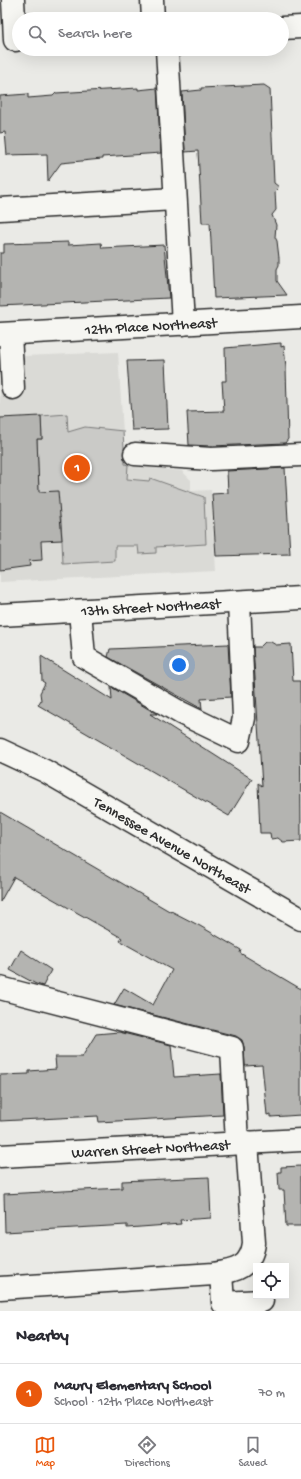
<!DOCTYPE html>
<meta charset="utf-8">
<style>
:root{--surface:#fff;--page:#f7f7f7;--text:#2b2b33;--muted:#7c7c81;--line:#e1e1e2;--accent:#ea580c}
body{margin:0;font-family:"Gochi Hand",sans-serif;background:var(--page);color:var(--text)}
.controls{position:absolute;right:12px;bottom:12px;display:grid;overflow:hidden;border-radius:0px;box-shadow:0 4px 16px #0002}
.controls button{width:36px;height:36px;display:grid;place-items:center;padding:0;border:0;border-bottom:1px solid var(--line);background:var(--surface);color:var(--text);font:20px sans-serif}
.you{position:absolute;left:179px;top:665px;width:14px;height:14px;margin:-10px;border:3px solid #fff;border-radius:50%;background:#1a73e8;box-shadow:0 0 0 6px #1a73e833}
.badge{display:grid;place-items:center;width:26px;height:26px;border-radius:50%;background:var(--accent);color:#fff;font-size:13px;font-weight:700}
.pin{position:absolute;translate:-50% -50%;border:2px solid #fff;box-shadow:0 1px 4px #0006}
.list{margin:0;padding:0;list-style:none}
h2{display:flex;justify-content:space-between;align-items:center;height:52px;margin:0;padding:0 16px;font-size:17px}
h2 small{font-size:13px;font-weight:400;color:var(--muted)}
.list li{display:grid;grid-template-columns:26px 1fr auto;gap:12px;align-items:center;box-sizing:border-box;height:60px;padding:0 16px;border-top:1px solid var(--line)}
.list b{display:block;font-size:15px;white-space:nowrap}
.list p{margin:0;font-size:13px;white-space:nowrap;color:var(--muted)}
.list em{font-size:13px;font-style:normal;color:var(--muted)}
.icon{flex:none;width:22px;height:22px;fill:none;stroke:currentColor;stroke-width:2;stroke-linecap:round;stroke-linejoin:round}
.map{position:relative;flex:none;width:301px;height:1311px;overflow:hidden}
.search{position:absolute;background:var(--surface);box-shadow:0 4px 16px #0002;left:12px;right:12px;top:12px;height:44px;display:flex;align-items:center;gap:10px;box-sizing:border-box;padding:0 14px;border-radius:22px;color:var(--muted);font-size:15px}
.sheet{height:112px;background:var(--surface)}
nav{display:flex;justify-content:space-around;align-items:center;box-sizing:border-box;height:56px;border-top:1px solid var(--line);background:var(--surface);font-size:11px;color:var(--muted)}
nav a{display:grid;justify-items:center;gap:2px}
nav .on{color:var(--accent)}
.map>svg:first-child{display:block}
</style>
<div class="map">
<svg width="301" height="1311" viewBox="0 0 301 1311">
<rect width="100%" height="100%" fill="#eaeae6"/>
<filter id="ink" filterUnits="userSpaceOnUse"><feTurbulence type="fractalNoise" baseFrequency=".025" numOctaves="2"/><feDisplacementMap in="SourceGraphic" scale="8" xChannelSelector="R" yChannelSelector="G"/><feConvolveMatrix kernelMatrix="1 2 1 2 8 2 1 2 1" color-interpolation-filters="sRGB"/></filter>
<g filter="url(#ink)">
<!-- built -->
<path fill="#dadad6" d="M 118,352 L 125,465 L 182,471 L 191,480 L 191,491 L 211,490 L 216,571 L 0,582 L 0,357 Z"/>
<!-- green -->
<path fill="#cacac7" stroke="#7a7a79" d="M 67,414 L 68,432 L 85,427 L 123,431 L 125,464 L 128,465 L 127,479 L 149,481 L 150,478 L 204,497 L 206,544 L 156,547 L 156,553 L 139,554 L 138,546 L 115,546 L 115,561 L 63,564 L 61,517 L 39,492 L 37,439 L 42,439 L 41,416 Z"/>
<!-- building -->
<path fill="#b4b4b1" stroke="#2b2b2b" d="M 264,85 L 270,89 L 274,183 L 279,187 L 275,191 L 276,210 L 272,215 L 276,225 L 275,237 L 277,241 L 279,258 L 279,265 L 277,269 L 277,281 L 287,295 L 214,298 L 210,223 L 202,223 L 198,151 L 185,152 L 182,92 L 201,90 L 201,88 Z
M 138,88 L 138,90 L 157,88 L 161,153 L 102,157 L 102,159 L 61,163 L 48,181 L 47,154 L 7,155 L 5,132 L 0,133 L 0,96 L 28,94 L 28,98 L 53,96 L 56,93 Z
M 68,242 L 68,245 L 101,243 L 102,248 L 164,245 L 169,298 L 0,306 L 0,253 L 4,253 L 4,244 Z
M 281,343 L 281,347 L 284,346 L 286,368 L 288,439 L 285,443 L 211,446 L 189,445 L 187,412 L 224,411 L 222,381 L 226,381 L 225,348 Z
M 165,360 L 168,429 L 132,430 L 127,361 Z
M 41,416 L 42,439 L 37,439 L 39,492 L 58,491 L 62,540 L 41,541 L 42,560 L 29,561 L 30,566 L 0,570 L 0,418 Z
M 285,468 L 290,554 L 216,556 L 212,494 L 228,493 L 227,471 Z
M 265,642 L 271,642 L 276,645 L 291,644 L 293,681 L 300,681 L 301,841 L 283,842 L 278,838 L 271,839 L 270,833 L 260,833 L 258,783 L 262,786 L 253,647 L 260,647 Z
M 228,644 L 231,697 L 201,699 L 202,709 L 108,657 L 110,649 Z
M 41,656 L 112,700 L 111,687 L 157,714 L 150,714 L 252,779 L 229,816 L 38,705 L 41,700 L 40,693 L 45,683 L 42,681 Z
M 0,812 L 171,912 L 171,911 L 200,926 L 241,950 L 240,953 L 301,989 L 301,1115 L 271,1117 L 271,1114 L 267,1115 L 262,1065 L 245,1066 L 244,1047 L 242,1040 L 236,1036 L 114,1005 L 124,988 L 153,1005 L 172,970 L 120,941 L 122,938 L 14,877 L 0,902 Z
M 21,950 L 51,970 L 43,986 L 36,984 L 10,970 Z
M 119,1032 L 171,1045 L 174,1077 L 221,1074 L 223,1115 L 99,1122 L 98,1116 L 0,1121 L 0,1075 L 29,1074 L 29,1071 L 56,1069 L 55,1057 L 82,1057 L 96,1034 Z
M 301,1166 L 301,1226 L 286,1226 L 284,1190 L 279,1190 L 278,1172 L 281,1172 L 281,1167 Z
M 209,1177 L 211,1218 L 180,1220 L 181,1224 L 127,1228 L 127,1225 L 5,1232 L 4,1194 L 122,1188 L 122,1181 Z"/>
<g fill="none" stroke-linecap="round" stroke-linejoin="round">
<!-- minor casing -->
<g stroke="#2b2b2b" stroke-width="25">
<g id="minor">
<path d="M 13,0 L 15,40"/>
<path d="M 152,0 L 153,19"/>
<path d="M 282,28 L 301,27"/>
<path d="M 167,49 L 183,324"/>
<path d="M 0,209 L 175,199"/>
<path id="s1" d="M 0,334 L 301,317"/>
<path d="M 10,334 L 13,388"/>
<path d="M 135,454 L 211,459 L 301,455"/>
<path d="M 80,611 L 84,657 L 181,713 L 239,741 L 244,718 L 239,602"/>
<path id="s2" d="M 0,615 L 301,598"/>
<path id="s3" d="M 0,750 L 45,771 L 301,919"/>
<path d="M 0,988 L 232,1048 L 237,1143"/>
<path id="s4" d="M 0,1156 L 301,1140"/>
<path d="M 221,1273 L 223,1303 L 262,1301"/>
<path d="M 0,1288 L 214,1274 C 236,1271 251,1267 254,1243 L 247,1142"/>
</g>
</g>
<!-- minor -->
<use href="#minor" stroke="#f6f6f2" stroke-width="22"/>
</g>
</g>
<g text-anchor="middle" stroke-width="3.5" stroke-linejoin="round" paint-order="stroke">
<!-- street labels -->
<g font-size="15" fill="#2b2b2b" stroke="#f6f6f2">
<text dy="5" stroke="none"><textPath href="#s1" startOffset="151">12th Place Northeast</textPath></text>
<text dy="5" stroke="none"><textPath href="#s2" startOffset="151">13th Street Northeast</textPath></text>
<text dy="5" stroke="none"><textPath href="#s3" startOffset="197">Tennessee Avenue Northeast</textPath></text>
<text dy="5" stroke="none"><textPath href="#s4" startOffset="151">Warren Street Northeast</textPath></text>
</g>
</g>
</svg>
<div class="controls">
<button><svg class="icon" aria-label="locate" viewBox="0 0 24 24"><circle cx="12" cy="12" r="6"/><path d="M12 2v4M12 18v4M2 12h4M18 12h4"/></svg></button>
</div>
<div class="you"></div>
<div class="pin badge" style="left:77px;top:468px">1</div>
<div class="search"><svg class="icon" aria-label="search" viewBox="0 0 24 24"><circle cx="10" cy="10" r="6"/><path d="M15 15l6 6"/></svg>Search here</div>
</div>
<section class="sheet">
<h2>Nearby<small></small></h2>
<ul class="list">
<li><span class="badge">1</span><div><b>Maury Elementary School</b><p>School · 12th Place Northeast</p></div><em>70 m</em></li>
</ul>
</section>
<nav>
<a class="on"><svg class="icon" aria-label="map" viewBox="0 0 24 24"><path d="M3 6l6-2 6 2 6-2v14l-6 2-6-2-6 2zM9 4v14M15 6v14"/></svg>Map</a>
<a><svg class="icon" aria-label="directions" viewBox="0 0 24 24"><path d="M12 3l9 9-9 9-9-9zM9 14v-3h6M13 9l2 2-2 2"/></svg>Directions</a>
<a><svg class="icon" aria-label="saved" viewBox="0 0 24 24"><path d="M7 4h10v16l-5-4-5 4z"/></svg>Saved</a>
</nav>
